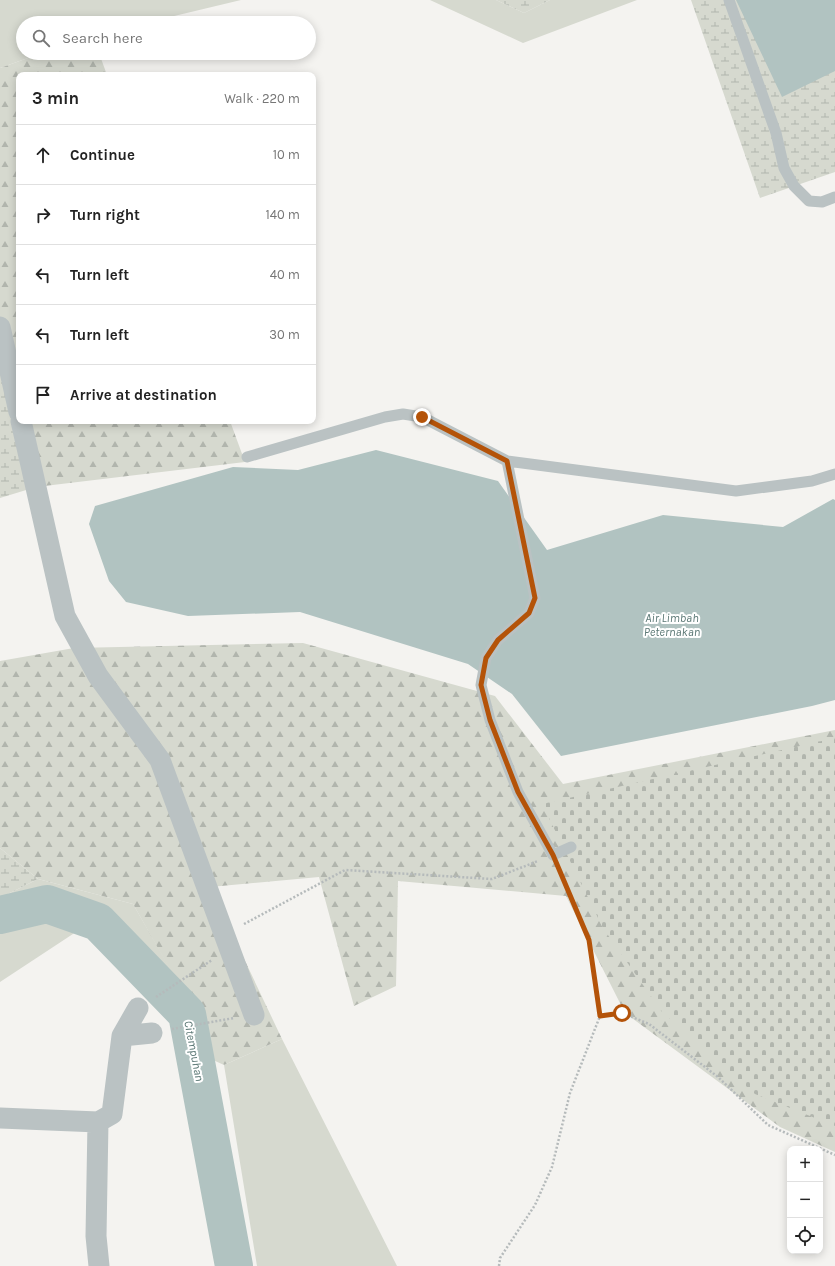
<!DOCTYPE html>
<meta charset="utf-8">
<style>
:root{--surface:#fff;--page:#f2f2f2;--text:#222;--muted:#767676;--line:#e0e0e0}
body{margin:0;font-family:Karla,sans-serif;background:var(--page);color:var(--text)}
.controls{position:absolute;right:12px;bottom:12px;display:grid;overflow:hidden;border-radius:8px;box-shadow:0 2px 10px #0003}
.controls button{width:36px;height:36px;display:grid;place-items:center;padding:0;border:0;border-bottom:1px solid var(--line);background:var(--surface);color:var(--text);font:20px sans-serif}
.stop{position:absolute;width:12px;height:12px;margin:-9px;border:3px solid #b45309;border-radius:50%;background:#fff}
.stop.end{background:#b45309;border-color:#fff;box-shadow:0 1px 4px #0008}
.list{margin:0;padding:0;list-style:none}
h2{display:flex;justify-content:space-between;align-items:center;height:52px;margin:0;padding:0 16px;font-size:17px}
h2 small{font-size:13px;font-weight:400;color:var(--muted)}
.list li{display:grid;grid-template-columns:26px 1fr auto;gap:12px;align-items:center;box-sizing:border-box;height:60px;padding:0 16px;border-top:1px solid var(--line)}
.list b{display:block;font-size:15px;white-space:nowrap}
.list em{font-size:13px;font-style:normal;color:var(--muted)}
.icon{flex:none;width:22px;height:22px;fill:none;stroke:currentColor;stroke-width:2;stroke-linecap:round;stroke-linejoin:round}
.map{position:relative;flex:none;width:835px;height:1266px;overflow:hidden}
.search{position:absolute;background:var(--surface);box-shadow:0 2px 10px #0003;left:16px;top:16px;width:300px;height:44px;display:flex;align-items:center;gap:10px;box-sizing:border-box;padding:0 14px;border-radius:22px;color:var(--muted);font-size:15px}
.panel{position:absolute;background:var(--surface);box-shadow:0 2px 10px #0003;left:16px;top:72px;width:300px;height:352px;border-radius:8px}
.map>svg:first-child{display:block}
</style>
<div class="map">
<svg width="835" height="1266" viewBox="0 0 835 1266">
<defs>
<pattern id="forest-firs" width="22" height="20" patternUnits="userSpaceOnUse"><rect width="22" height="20" fill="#d6d9cf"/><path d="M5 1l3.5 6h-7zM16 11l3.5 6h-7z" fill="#b1b5ad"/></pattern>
<pattern id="wetland-marsh" width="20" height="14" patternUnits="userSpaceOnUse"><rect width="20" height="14" fill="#d6d9cf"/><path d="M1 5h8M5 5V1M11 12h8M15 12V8" fill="none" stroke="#b1b5ad"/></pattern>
<pattern id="cemetery-stones" width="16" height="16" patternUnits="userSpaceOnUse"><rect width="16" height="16" fill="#d6d9cf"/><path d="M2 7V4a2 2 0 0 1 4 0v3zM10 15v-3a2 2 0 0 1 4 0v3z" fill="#b1b5ad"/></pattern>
</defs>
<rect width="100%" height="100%" fill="#f4f3f0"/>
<!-- green -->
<path fill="#d6d9cf" d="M 0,0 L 241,0 L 145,23 L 23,23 L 23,53 L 42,53 L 0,68 Z
M 430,0 L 496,0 L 524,13 L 550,0 L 637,0 L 523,43 Z
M 38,879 L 133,904 L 220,1055 L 224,1065 L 282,1039 L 397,1266 L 257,1266 L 224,1065 L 213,1060 L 79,930 L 0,982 L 0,898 Z"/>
<!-- forest -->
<path fill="url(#forest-firs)" d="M 42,53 L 99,53 L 107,75 L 19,75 L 19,419 L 0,340 L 0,68 Z
M 20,421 L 230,421 L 245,462 L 36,487 Z
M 303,643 L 495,696 L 563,784 L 835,730 L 835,1152 L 780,1127 L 625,1013 L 566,896 L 398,881 L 396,986 L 354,1006 L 319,877 L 210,887 L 282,1039 L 224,1065 L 133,904 L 38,879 L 0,848 L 0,661 L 74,648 Z"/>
<!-- wetland -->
<path fill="url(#wetland-marsh)" d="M 496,0 L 550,0 L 524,13 Z
M 691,0 L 835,0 L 835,172 L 760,198 Z
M 0,340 L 36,487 L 0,498 Z
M 0,848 L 38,879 L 0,898 Z"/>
<!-- cemetery -->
<path fill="url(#cemetery-stones)" d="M 835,738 L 835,1126 L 755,1094 L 662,1012 L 603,928 L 542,804 Z"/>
<!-- water -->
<path fill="#b1c3c1" d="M 736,0 L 835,0 L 835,71 L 782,97 Z
M 376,450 L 498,481 L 547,550 L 663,515 L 783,527 L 833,499 L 835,500 L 835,700 L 812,706 L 561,756 L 512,694 L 468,664 L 300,612 L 188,616 L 126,602 L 109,581 L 89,524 L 95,506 L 233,467 L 298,470 Z"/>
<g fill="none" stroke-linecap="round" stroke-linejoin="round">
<!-- river -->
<path stroke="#b1c3c1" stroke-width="38" d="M 0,915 L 47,904 L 98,922 L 187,1014 L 234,1266"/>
<!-- path -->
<path stroke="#b5babb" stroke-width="2.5" stroke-dasharray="2 2" stroke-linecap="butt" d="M 244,924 L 345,870 L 492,879 L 538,861
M 156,997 L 212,960
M 600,1016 L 622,1013 L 649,1024 L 718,1077 L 768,1125 L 835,1155
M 172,1029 L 234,1018
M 499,1266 L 500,1258 L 535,1205 L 552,1167 L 570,1093 L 600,1016 L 589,940 L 559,870"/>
<!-- service -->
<path stroke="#bac2c3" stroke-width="11" d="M 729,0 L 776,133 L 784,168 L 794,186 L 809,201 L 822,202 L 835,197
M 247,457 L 385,417 L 403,414 L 422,417 L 507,461 L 736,491 L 812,481 L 835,474
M 507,461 L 535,598 L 529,613 L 498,640 L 486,658 L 481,685 L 490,720 L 518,792 L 553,855 L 571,847"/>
<!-- minor -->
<path stroke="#bac2c3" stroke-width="21" d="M 0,327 L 19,412
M 21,421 L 65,616 L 98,676 L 160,760 L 254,1015
M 122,1036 L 152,1033
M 0,1118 L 98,1122
M 99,1266 L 96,1236 L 98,1122 L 112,1114 L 122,1036 L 138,1008"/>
</g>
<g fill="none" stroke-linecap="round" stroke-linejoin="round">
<!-- route -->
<path stroke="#b45309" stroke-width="5" d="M 422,417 L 507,461 L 535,598 L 529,613 L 498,640 L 486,658 L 481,685 L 490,720 L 518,792 L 553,855 L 589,940 L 600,1016 L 622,1013"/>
</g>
<g text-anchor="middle" stroke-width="4" stroke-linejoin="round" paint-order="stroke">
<!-- water labels -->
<g font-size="12" font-style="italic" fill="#5a7774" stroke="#fff">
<text x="672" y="622">Air Limbah<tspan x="672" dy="14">Peternakan</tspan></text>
<text transform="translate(194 1051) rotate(79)" y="4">Citempuhan</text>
</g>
</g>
</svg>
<div class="controls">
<button>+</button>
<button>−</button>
<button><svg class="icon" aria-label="locate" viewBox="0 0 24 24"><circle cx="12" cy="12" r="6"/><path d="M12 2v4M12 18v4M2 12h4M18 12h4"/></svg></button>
</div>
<div class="stop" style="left:622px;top:1013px"></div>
<div class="stop end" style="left:422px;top:417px"></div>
<div class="search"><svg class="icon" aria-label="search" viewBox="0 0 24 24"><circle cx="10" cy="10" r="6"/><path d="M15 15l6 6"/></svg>Search here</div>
<section class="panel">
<h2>3 min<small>Walk · 220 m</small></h2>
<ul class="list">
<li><svg class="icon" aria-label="ahead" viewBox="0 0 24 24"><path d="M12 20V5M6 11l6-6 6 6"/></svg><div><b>Continue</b></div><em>10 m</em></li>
<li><svg class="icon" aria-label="right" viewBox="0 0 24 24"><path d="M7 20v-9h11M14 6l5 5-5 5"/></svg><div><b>Turn right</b></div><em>140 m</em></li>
<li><svg class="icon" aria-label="left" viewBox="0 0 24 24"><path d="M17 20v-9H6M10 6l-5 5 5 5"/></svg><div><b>Turn left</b></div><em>40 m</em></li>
<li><svg class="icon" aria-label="left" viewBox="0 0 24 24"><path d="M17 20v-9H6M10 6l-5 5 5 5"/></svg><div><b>Turn left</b></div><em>30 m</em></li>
<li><svg class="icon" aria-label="arrive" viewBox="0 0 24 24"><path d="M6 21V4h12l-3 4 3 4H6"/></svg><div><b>Arrive at destination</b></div></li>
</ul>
</section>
</div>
